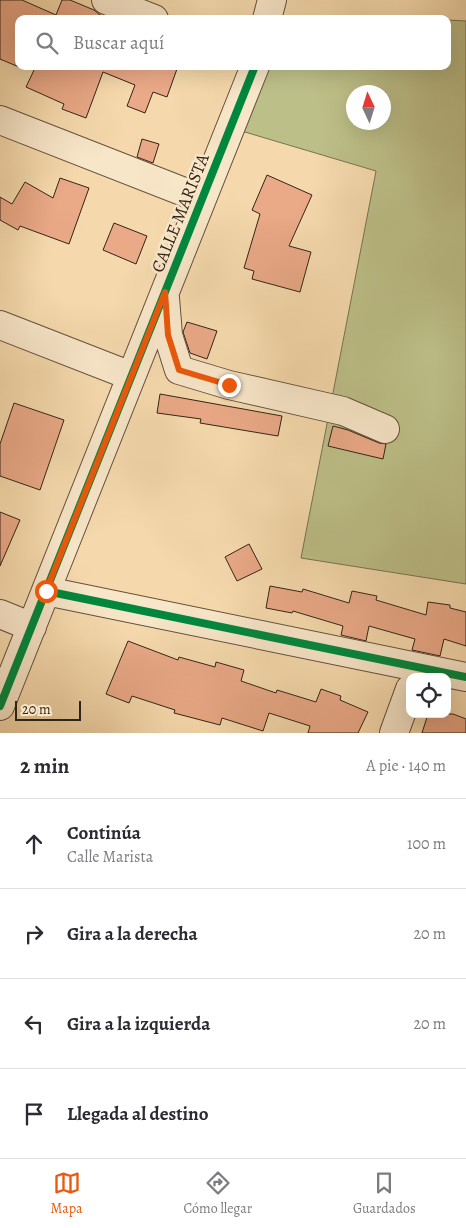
<!DOCTYPE html>
<html lang="es">
<meta charset="utf-8">
<style>
:root{--surface:#fff;--page:#f2f2f3;--text:#2b2b33;--muted:#7c7c81;--line:#e1e1e2;--accent:#ea580c}
body{margin:0;font-family:Alegreya,serif;background:var(--page);color:var(--text)}
.controls{position:absolute;right:15px;bottom:15px;display:grid;overflow:hidden;border-radius:10px;box-shadow:0 5px 20px #0002}
.controls button{width:45px;height:45px;display:grid;place-items:center;padding:0;border:0;border-bottom:1px solid var(--line);background:var(--surface);color:var(--text);font:25px sans-serif}
.compass{position:absolute;left:346px;top:85px;width:45px;height:45px;border-radius:50%;background:var(--surface);box-shadow:0 5px 20px #0002;rotate:356deg}
.scale{position:absolute;left:15px;bottom:12px;width:66px;box-sizing:border-box;padding-left:5px;border:2px solid #332418;border-top:0;font-size:14px;line-height:18px;white-space:nowrap;color:#332418;-webkit-text-stroke:4px #f8e6c9;paint-order:stroke}
.stop{position:absolute;width:15px;height:15px;margin:-11px;border:4px solid #ea580c;border-radius:50%;background:#fff}
.stop.end{background:#ea580c;border-color:#fff;box-shadow:0 1px 5px #0008}
.list{margin:0;padding:0;list-style:none}
h2{display:flex;justify-content:space-between;align-items:center;height:65px;margin:0;padding:0 20px;font-size:21px}
h2 small{font-size:16px;font-weight:400;color:var(--muted)}
.list li{display:grid;grid-template-columns:32px 1fr auto;gap:15px;align-items:center;box-sizing:border-box;height:90px;padding:0 20px;border-top:1px solid var(--line)}
.list b{display:block;font-size:19px;white-space:nowrap}
.list p{margin:0;font-size:16px;white-space:nowrap;color:var(--muted)}
.list em{font-size:16px;font-style:normal;color:var(--muted)}
.icon{flex:none;width:28px;height:28px;fill:none;stroke:currentColor;stroke-width:2;stroke-linecap:round;stroke-linejoin:round}
.map{position:relative;flex:none;width:466px;height:733px;overflow:hidden}
.search{position:absolute;background:var(--surface);box-shadow:0 5px 20px #0002;left:15px;right:15px;top:15px;height:55px;display:flex;align-items:center;gap:12px;box-sizing:border-box;padding:0 18px;border-radius:10px;color:var(--muted);font-size:19px}
.sheet{height:425px;background:var(--surface)}
nav{display:flex;justify-content:space-around;align-items:center;box-sizing:border-box;height:70px;border-top:1px solid var(--line);background:var(--surface);font-size:14px;color:var(--muted)}
nav a{display:grid;justify-items:center;gap:2px}
nav .on{color:var(--accent)}
.map>svg:first-child{display:block}
</style>
<div class="map">
<svg width="466" height="733" viewBox="0 0 466 733">
<rect width="100%" height="100%" fill="#f5d9ac"/>
<filter id="stains"><feTurbulence type="fractalNoise" baseFrequency=".004" numOctaves="4"/><feColorMatrix values="0 0 0 0 .2 0 0 0 0 .09 0 0 0 0 .02 0 0 0 .5 -.17"/></filter>
<radialGradient id="worn" r=".72"><stop offset=".6" stop-color="#630" stop-opacity="0"/><stop offset="1" stop-color="#630" stop-opacity=".3"/></radialGradient>
<!-- green -->
<path fill="#bdbf88" stroke="#787250" fill-rule="evenodd" d="M 447,20 L 466,21 L 466,584 L 301,558 L 376,171 L 228,127 L 260,66 L 447,66 ZM 354,92 L 384,92 L 384,122 L 354,122 Z"/>
<!-- building -->
<path fill="#eaa987" stroke="#332418" d="M 0,0 L 22,0 L 56,15 L 62,0 L 70,0 L 94,10 L 100,15 L 111,19 L 19,19 L 19,67 L 0,59 Z
M 36,66 L 178,66 L 167,97 L 153,92 L 145,113 L 127,106 L 135,85 L 103,72 L 86,118 L 62,109 L 64,104 L 26,87 Z
M 142,139 L 159,144 L 153,163 L 137,157 Z
M 267,175 L 312,195 L 289,246 L 311,252 L 300,292 L 252,279 L 254,271 L 244,268 L 260,214 L 252,210 Z
M 60,178 L 89,188 L 69,244 L 20,226 L 18,230 L 0,220 L 0,197 L 12,204 L 25,182 L 53,198 Z
M 114,223 L 147,236 L 136,264 L 103,250 Z
M 187,322 L 217,331 L 207,359 L 190,353 L 183,332 Z
M 160,394 L 282,416 L 278,436 L 200,423 L 201,419 L 157,413 Z
M 14,403 L 64,420 L 40,490 L 0,476 L 0,444 Z
M 333,426 L 348,430 L 379,443 L 386,444 L 383,459 L 328,446 Z
M 0,512 L 20,520 L 0,566 Z
M 249,544 L 262,569 L 237,581 L 225,557 Z
M 270,586 L 302,592 L 303,589 L 349,603 L 352,591 L 377,596 L 376,600 L 426,615 L 428,602 L 450,605 L 450,608 L 466,612 L 466,646 L 444,639 L 440,656 L 412,650 L 415,639 L 369,626 L 366,641 L 341,635 L 343,626 L 293,611 L 292,613 L 266,608 Z
M 128,641 L 178,660 L 179,657 L 215,667 L 216,662 L 244,670 L 241,681 L 276,693 L 277,690 L 316,702 L 321,689 L 341,696 L 340,700 L 368,712 L 358,733 L 308,733 L 310,726 L 269,713 L 263,731 L 222,718 L 220,725 L 174,713 L 175,710 L 132,696 L 129,703 L 106,694 Z
M 428,714 L 453,714 L 466,719 L 466,733 L 422,733 Z"/>
<g fill="none" stroke-linecap="round" stroke-linejoin="round">
<!-- minor casing -->
<g stroke="#64513d" stroke-width="30">
<path id="minor" d="M 106,0 L 154,19
M 267,19 L 272,0
M 0,120 L 202,199
M 165,298 L 168,335 L 179,370 L 229,385 L 343,411 L 385,429
M 0,325 L 131,376
M 46,591 L 466,677
M 0,614 L 32,627
M 0,706 L 255,66
M 394,733 L 410,689"/>
</g>
<!-- minor -->
<use href="#minor" stroke="#f8e6c9" stroke-width="28"/>
<!-- cycleway casing -->
<g stroke="#f8e6c9" stroke-width="11">
<path id="cycleway" d="M 46,591 L 466,677
M 0,706 L 255,66"/>
</g>
<!-- cycleway -->
<use href="#cycleway" stroke="#00873e" stroke-width="8"/>
</g>
<g fill="none" stroke-linecap="round" stroke-linejoin="round">
<!-- route -->
<path stroke="#ea580c" stroke-width="6" d="M 46,591 L 165,292 L 168,335 L 179,370 L 229,385"/>
</g>
<g text-anchor="middle" stroke-width="5" stroke-linejoin="round" paint-order="stroke">
<!-- street labels -->
<g font-size="18" fill="#332418" stroke="#f8e6c9">
<text transform="translate(180 213) rotate(-68)" y="6">CALLE MARISTA</text>
</g>
</g>
<rect width="100%" height="100%" filter="url(#stains)"/>
<rect width="100%" height="100%" fill="url(#worn)"/>
</svg>
<div class="controls">
<button><svg class="icon" aria-label="locate" viewBox="0 0 24 24"><circle cx="12" cy="12" r="6"/><path d="M12 2v4M12 18v4M2 12h4M18 12h4"/></svg></button>
</div>
<svg class="compass" viewBox="-18 -18 36 36"><path d="M0-13l5 13h-10z" fill="#e53935"/><path d="M0 13l5-13h-10z" fill="#7c7c81"/></svg>
<div class="scale">20 m</div>
<div class="stop" style="left:46px;top:591px"></div>
<div class="stop end" style="left:229px;top:385px"></div>
<div class="search"><svg class="icon" aria-label="search" viewBox="0 0 24 24"><circle cx="10" cy="10" r="6"/><path d="M15 15l6 6"/></svg>Buscar aquí</div>
</div>
<section class="sheet">
<h2>2 min<small>A pie · 140 m</small></h2>
<ul class="list">
<li><svg class="icon" aria-label="ahead" viewBox="0 0 24 24"><path d="M12 20V5M6 11l6-6 6 6"/></svg><div><b>Continúa</b><p>Calle Marista</p></div><em>100 m</em></li>
<li><svg class="icon" aria-label="right" viewBox="0 0 24 24"><path d="M7 20v-9h11M14 6l5 5-5 5"/></svg><div><b>Gira a la derecha</b></div><em>20 m</em></li>
<li><svg class="icon" aria-label="left" viewBox="0 0 24 24"><path d="M17 20v-9H6M10 6l-5 5 5 5"/></svg><div><b>Gira a la izquierda</b></div><em>20 m</em></li>
<li><svg class="icon" aria-label="arrive" viewBox="0 0 24 24"><path d="M6 21V4h12l-3 4 3 4H6"/></svg><div><b>Llegada al destino</b></div></li>
</ul>
</section>
<nav>
<a class="on"><svg class="icon" aria-label="map" viewBox="0 0 24 24"><path d="M3 6l6-2 6 2 6-2v14l-6 2-6-2-6 2zM9 4v14M15 6v14"/></svg>Mapa</a>
<a><svg class="icon" aria-label="directions" viewBox="0 0 24 24"><path d="M12 3l9 9-9 9-9-9zM9 14v-3h6M13 9l2 2-2 2"/></svg>Cómo llegar</a>
<a><svg class="icon" aria-label="saved" viewBox="0 0 24 24"><path d="M7 4h10v16l-5-4-5 4z"/></svg>Guardados</a>
</nav>
